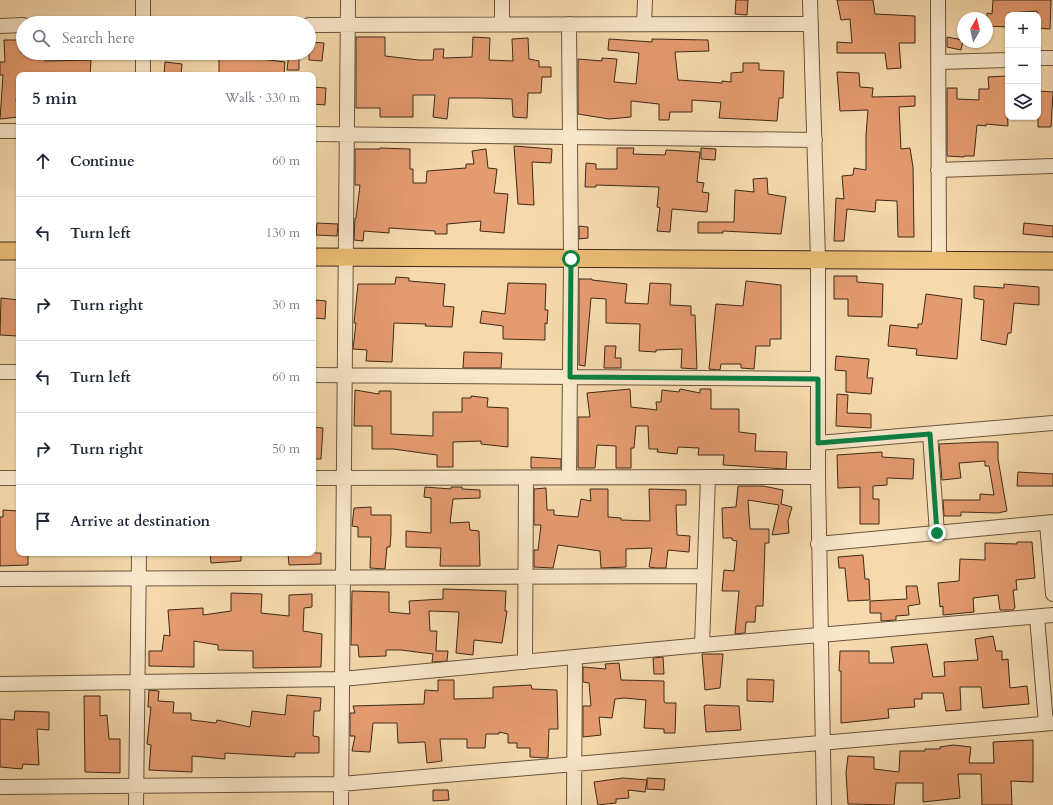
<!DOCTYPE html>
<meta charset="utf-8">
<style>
:root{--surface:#fff;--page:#f2f2f3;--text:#1f2937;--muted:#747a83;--line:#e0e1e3}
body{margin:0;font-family:Cardo,serif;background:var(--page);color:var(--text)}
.controls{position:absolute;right:12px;top:12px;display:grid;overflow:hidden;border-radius:8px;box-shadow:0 1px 3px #0004}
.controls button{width:36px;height:36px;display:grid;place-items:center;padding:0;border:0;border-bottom:1px solid var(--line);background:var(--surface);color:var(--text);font:20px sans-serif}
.compass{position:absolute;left:957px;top:12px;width:36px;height:36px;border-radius:50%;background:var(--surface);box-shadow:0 1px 3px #0004;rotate:8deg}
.stop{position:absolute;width:12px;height:12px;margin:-9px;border:3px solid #0b8043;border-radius:50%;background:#fff}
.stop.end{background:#0b8043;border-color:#fff;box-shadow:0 1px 4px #0008}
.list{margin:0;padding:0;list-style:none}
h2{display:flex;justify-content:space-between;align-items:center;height:52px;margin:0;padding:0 16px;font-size:17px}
h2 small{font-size:13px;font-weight:400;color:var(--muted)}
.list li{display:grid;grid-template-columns:26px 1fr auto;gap:12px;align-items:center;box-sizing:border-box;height:72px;padding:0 16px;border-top:1px solid var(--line)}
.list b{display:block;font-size:15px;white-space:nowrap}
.list em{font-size:13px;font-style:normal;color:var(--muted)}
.icon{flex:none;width:22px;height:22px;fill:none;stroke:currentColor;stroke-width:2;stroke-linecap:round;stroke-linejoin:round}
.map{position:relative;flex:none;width:1053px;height:805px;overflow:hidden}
.search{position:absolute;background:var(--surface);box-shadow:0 1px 3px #0004;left:16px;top:16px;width:300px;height:44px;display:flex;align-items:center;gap:10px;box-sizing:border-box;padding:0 14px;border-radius:22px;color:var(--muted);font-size:15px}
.panel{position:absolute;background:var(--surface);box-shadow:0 1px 3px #0004;left:16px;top:72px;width:300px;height:484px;border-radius:8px}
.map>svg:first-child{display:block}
</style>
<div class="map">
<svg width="1053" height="805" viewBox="0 0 1053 805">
<rect width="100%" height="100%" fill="#f6daad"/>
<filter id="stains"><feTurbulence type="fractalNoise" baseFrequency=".005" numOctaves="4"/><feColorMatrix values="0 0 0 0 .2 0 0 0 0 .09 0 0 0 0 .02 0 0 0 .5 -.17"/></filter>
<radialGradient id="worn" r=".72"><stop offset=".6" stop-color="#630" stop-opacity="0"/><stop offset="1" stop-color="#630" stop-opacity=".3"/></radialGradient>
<!-- building -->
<path fill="#e59b70" stroke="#3d2a18" d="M 736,0 L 748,0 L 747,15 L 735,14 Z
M 837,0 L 873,0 L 875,14 L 915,16 L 915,43 L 899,43 L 901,68 L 887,69 L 885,53 L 837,53 L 837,42 L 852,43 L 850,19 L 841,20 Z
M 993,0 L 1051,0 L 1050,29 L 1038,28 L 1037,11 L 1009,13 L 1008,27 L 987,26 L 987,13 L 992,14 Z
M 356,37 L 385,37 L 385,56 L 419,60 L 433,60 L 434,49 L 444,49 L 443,58 L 472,57 L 473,37 L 490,38 L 489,60 L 513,61 L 512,39 L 528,38 L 529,59 L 539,61 L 539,67 L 551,67 L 551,77 L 542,77 L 541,93 L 528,93 L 527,118 L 513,117 L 512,99 L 481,98 L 449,98 L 447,119 L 433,117 L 435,95 L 413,95 L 413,117 L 380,117 L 380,108 L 356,108 Z
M 947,37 L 963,40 L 961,50 L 947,47 Z
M 609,39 L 652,42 L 652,39 L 708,40 L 709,51 L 675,52 L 678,80 L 722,83 L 722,81 L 731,82 L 731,73 L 743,72 L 743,63 L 759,63 L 759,70 L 784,71 L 783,98 L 779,98 L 777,121 L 719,118 L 721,102 L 692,100 L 692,112 L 670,112 L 669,120 L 659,120 L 659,104 L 631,101 L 631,117 L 609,119 L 578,114 L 578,59 L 602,61 L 602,58 L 617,59 L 614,82 L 636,84 L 639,53 L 608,50 Z
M 4,40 L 21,40 L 21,53 L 46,53 L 45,61 L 91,60 L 90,75 L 19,75 L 16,102 L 19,102 L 19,117 L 0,119 L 3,75 L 0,75 L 0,62 L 5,62 Z
M 309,42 L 324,43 L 322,61 L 309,60 Z
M 236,53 L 262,53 L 261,59 L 285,62 L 284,75 L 219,75 L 219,56 L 236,56 Z
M 289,53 L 299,53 L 299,70 L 287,70 Z
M 165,62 L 182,64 L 181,75 L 164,75 Z
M 837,72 L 859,73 L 860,87 L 873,88 L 872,97 L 915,96 L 915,106 L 899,107 L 901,149 L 910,148 L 913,167 L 914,237 L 898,237 L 897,201 L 876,200 L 875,212 L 847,209 L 844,241 L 834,241 L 836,198 L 844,199 L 842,176 L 853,175 L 854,168 L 866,170 L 866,135 L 868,110 L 840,111 Z
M 1006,76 L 1008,126 L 986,124 L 986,126 L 977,125 L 974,156 L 964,156 L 964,157 L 947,156 L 947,88 L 957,88 L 957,99 L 979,100 L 979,89 L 989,89 L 988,77 Z
M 313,87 L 326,88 L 325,105 L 313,104 Z
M 1038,91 L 1053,92 L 1051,127 L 1038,127 Z
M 514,146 L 552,149 L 551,163 L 532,162 L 534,205 L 518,204 Z
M 380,148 L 410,149 L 410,169 L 413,169 L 413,183 L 426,183 L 427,171 L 466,168 L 466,164 L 474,164 L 472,151 L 486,149 L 488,168 L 497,169 L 494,193 L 508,194 L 504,233 L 480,231 L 481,221 L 447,224 L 447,234 L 435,234 L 435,231 L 389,228 L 389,233 L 364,231 L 363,241 L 354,240 L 355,218 L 356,218 L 360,185 L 355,185 L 355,149 L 380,149 Z
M 617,148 L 634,148 L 633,154 L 665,155 L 666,150 L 700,152 L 697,182 L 704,183 L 702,192 L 709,193 L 707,212 L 672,209 L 670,232 L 657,231 L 660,208 L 657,207 L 659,187 L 596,185 L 596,187 L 585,187 L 586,163 L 596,164 L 596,169 L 617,169 Z
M 701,148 L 716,149 L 715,160 L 701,159 Z
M 767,178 L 768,194 L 786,197 L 781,234 L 723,231 L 723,233 L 698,233 L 698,222 L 734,222 L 735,190 L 754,192 L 753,179 Z
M 317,223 L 338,224 L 337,236 L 316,235 Z
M 1024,223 L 1053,226 L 1053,237 L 1023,234 Z
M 579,226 L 588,227 L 588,238 L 579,239 Z
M 834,276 L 857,276 L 857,282 L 883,284 L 882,317 L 848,316 L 848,299 L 834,299 Z
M 396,277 L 409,278 L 409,281 L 445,284 L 443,306 L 454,307 L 452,327 L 425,326 L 426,324 L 394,323 L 392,362 L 366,361 L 367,350 L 353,349 L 356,323 L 354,323 L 358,284 L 395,284 Z
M 579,279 L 592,279 L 592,280 L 627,284 L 625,303 L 648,304 L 650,283 L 671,284 L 670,305 L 691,306 L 691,315 L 695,315 L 697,369 L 681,368 L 682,349 L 656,350 L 656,352 L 639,351 L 640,324 L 606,323 L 606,299 L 591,298 L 585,366 L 579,365 Z
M 746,281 L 781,285 L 781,339 L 770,339 L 770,346 L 756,346 L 754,369 L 741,368 L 741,364 L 721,364 L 720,370 L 709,369 L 716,304 L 743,306 Z
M 508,283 L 546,284 L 545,310 L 548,310 L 547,324 L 545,323 L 545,340 L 503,339 L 503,326 L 480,323 L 482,311 L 505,314 Z
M 1004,284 L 1039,287 L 1039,305 L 1014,303 L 1011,333 L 1008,333 L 1006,345 L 981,340 L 984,300 L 974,298 L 974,286 L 1004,288 Z
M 926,294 L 962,299 L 957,359 L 916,355 L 917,349 L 888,346 L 890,325 L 918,328 L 918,324 L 922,324 Z
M 1,298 L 19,300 L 18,336 L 0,335 Z
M 316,300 L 326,301 L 325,319 L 314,318 Z
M 605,346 L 616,346 L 615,358 L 621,358 L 621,368 L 604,368 Z
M 464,352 L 502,353 L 501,368 L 463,368 Z
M 836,356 L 869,359 L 867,378 L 873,378 L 871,394 L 846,392 L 846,371 L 835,370 Z
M 630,389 L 631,407 L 657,410 L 656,402 L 661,402 L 662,390 L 679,392 L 680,389 L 700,393 L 700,389 L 711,389 L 711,409 L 739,409 L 739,432 L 756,434 L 755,451 L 787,452 L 786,469 L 723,465 L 724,455 L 698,455 L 699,448 L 678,447 L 677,454 L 657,452 L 658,449 L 649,449 L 648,426 L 636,426 L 634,448 L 631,448 L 631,468 L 616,468 L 616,446 L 597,445 L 595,468 L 578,468 L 578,417 L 590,417 L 587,393 Z
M 355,390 L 379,394 L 379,391 L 391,391 L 391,434 L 433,436 L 433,412 L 462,412 L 462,398 L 471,398 L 471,396 L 488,398 L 487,407 L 508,408 L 508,447 L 481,444 L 481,441 L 453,442 L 453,467 L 437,467 L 437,455 L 393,449 L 372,449 L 372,426 L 354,426 Z
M 837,394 L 848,395 L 847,413 L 871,414 L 871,428 L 836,426 Z
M 313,427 L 323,428 L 321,459 L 313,459 Z
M 983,442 L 998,442 L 998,459 L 1007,511 L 998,513 L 961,512 L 961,516 L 944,516 L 943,500 L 980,500 L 980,494 L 994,495 L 989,466 L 985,466 L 985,461 L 959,463 L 961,478 L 942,480 L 939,444 Z
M 882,452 L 882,457 L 914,459 L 913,479 L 887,478 L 887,485 L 873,486 L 873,499 L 879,499 L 879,524 L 860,524 L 860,487 L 838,488 L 837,455 Z
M 531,457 L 561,459 L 561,468 L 531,468 Z
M 1018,472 L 1053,474 L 1053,486 L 1017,486 Z
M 738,486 L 763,486 L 783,490 L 781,504 L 792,507 L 788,521 L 789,533 L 772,535 L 779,505 L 748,500 L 750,529 L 769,529 L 769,543 L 765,543 L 763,606 L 756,606 L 755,622 L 746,622 L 745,633 L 735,634 L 739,591 L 722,591 L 724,570 L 734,571 L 737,541 L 732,540 L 732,538 L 723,538 L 722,508 L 736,507 Z
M 425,487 L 451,489 L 451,487 L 462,487 L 462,489 L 480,490 L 480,498 L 453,499 L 450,523 L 469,522 L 470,530 L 479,531 L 480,566 L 440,566 L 441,548 L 406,547 L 406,531 L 431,533 L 431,498 L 424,497 Z
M 546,488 L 547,510 L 554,510 L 554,515 L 578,517 L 581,499 L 591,501 L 590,489 L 608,489 L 608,517 L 621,518 L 621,520 L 650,521 L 649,489 L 686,490 L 686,505 L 676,505 L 677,535 L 690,536 L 689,552 L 668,550 L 666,568 L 656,568 L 649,567 L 652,548 L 626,549 L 626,567 L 601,568 L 600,551 L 558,545 L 553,568 L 534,567 L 534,550 L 538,550 L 541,525 L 534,525 L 534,489 Z
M 371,507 L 371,515 L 391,515 L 391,534 L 390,547 L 387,547 L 385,569 L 370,568 L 371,537 L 358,537 L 358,527 L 352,526 L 354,508 Z
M 3,510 L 19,511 L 19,553 L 28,553 L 28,565 L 0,566 L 0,517 L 3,517 Z
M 1017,542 L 1032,542 L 1035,578 L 1016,580 L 1017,590 L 1013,590 L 1015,608 L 1013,610 L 1000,610 L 998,595 L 973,598 L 974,612 L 943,615 L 943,606 L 940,607 L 938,583 L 959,581 L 960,559 L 985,560 L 985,543 L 1017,544 Z
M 210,553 L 241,553 L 241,561 L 211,563 Z
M 288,553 L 321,553 L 321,564 L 289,565 Z
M 863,555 L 865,579 L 869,579 L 870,600 L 848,601 L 845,568 L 839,568 L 838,557 Z
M 906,586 L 917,586 L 920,604 L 908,606 L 909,615 L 896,616 L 896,620 L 881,621 L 881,613 L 870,613 L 870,601 L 907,599 Z
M 443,589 L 506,591 L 505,611 L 507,611 L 502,643 L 474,640 L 473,655 L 456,653 L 459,612 L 429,611 L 430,631 L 437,631 L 436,651 L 448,651 L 447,661 L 432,662 L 433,654 L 401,650 L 386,650 L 386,656 L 359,657 L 358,645 L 351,645 L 352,591 L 389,592 L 389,612 L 410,614 L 409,601 L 443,599 Z
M 231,593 L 262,594 L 261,613 L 289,616 L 289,595 L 312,594 L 312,607 L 304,608 L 303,631 L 322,634 L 321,667 L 253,668 L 253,651 L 218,650 L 218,645 L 194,641 L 194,667 L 149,666 L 149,651 L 162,651 L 164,635 L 170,636 L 168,610 L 203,608 L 203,615 L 231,611 Z
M 993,636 L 996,651 L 1002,651 L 1002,660 L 1008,659 L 1010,688 L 1027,686 L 1029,704 L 983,708 L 981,687 L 960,687 L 961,710 L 946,711 L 943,693 L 922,693 L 922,699 L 914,699 L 915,707 L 888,709 L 889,718 L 841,723 L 841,671 L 839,671 L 840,651 L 869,651 L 869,663 L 894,663 L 891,647 L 927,644 L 933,677 L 945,676 L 944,662 L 978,660 L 975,639 Z
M 702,654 L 723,654 L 720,688 L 705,690 Z
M 663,657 L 664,674 L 654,674 L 653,658 Z
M 619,663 L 621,680 L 664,681 L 664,701 L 665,703 L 676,703 L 675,733 L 664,733 L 664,729 L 644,728 L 646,700 L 624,698 L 615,699 L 612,718 L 599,717 L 601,735 L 583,737 L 583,706 L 591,706 L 589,683 L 583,682 L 583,667 L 606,669 L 605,664 Z
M 747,679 L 774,680 L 773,702 L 747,701 Z
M 438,680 L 454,680 L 454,699 L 493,698 L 493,687 L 531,685 L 532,689 L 557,690 L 558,729 L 549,729 L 548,758 L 530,757 L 530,748 L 517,748 L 517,743 L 508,743 L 508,734 L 499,732 L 499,734 L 486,734 L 485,748 L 467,748 L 467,739 L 440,739 L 442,761 L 427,763 L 425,742 L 398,743 L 397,723 L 373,723 L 370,752 L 352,751 L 355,736 L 350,736 L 350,713 L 355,713 L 353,706 L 424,704 L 425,690 L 438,691 Z
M 149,690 L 159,691 L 158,701 L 174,702 L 173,713 L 191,713 L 191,720 L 216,723 L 217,720 L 250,727 L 252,711 L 285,715 L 287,695 L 321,698 L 320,711 L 314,711 L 313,736 L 319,737 L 319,753 L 295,753 L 295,757 L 225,753 L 225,759 L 192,756 L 192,772 L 149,770 L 151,745 L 147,744 L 151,707 L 148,707 Z
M 84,696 L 100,696 L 100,716 L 107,715 L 109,739 L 120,739 L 120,773 L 85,772 Z
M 706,705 L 739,706 L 741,730 L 706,732 L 704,706 Z
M 15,711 L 49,712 L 49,730 L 37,729 L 39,765 L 23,764 L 22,769 L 0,767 L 0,719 L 14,720 Z
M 1033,740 L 1033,782 L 1011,781 L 1012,805 L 982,805 L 981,774 L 958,774 L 960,798 L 923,802 L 923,783 L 896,783 L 894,805 L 848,804 L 846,773 L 848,756 L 874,757 L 874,769 L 899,772 L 900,751 L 925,751 L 925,749 L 940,749 L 940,747 L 953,745 L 971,747 L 969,763 L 994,763 L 993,742 Z
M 623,778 L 647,780 L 645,792 L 628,790 L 629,798 L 616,799 L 616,803 L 598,805 L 594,782 Z
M 647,778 L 665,779 L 664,790 L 647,789 Z
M 433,790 L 448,790 L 449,800 L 433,801 Z"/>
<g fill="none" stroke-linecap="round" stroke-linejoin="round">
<!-- minor casing -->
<g stroke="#6b563d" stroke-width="16">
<path id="minor" d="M 810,0 L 818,259 L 818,477 L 824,805
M 938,0 L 939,260
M 143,23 L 143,0
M 502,24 L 502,0
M 569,24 L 571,259 L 569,477
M 644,24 L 645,0
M 309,25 L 811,24
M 0,26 L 23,25
M 1038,58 L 1053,58
M 939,62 L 1008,60
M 143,75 L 143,53
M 0,131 L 19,131
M 313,134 L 815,140
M 938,170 L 1053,166
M 0,372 L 19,372
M 313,375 L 818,379
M 930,434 L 937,533
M 818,443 L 1053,423
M 0,478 L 19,478
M 313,478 L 818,477
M 1047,523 L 1053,594
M 818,544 L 1053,522
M 0,579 L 704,576
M 1037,617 L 1046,723
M 702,645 L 708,477
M 525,662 L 526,478
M 0,684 L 342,679 L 702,645 L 1053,615
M 0,787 L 341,784 L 1053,723
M 136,805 L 139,553
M 341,805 L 348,0
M 574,805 L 575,657"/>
</g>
<!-- major casing -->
<g stroke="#3d2a18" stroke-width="19">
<path id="major" d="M 0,251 L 19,251
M 313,257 L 1053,261"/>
</g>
<!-- minor -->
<use href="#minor" stroke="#f9e7ca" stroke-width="14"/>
<!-- major -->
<use href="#major" stroke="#ebbd76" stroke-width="17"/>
</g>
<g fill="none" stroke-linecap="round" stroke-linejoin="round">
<!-- route -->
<path stroke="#0b8043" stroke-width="5" d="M 571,259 L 570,377 L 818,379 L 818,443 L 930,434 L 937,533"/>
</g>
<rect width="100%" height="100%" filter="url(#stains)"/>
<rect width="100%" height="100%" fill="url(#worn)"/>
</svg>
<div class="controls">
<button>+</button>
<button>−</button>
<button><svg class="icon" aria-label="layers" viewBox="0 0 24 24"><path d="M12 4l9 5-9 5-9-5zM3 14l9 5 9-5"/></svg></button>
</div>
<svg class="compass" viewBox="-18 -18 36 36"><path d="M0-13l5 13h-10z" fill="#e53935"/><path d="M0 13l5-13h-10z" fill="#747a83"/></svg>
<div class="stop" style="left:571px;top:259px"></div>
<div class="stop end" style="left:937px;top:533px"></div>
<div class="search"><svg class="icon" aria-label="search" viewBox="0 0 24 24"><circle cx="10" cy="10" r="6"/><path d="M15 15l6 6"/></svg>Search here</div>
<section class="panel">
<h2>5 min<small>Walk · 330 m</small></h2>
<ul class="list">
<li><svg class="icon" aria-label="ahead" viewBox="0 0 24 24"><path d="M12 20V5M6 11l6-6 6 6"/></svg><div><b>Continue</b></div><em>60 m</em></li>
<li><svg class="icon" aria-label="left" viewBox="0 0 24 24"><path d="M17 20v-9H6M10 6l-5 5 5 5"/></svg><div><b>Turn left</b></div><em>130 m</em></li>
<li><svg class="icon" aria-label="right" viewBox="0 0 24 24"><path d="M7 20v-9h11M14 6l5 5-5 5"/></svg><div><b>Turn right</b></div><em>30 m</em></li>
<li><svg class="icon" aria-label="left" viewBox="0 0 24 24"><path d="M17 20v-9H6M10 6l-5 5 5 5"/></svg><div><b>Turn left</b></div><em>60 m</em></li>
<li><svg class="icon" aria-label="right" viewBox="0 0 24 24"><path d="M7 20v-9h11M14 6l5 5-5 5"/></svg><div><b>Turn right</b></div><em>50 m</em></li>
<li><svg class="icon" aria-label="arrive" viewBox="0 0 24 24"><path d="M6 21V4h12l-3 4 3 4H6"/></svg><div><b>Arrive at destination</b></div></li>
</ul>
</section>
</div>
